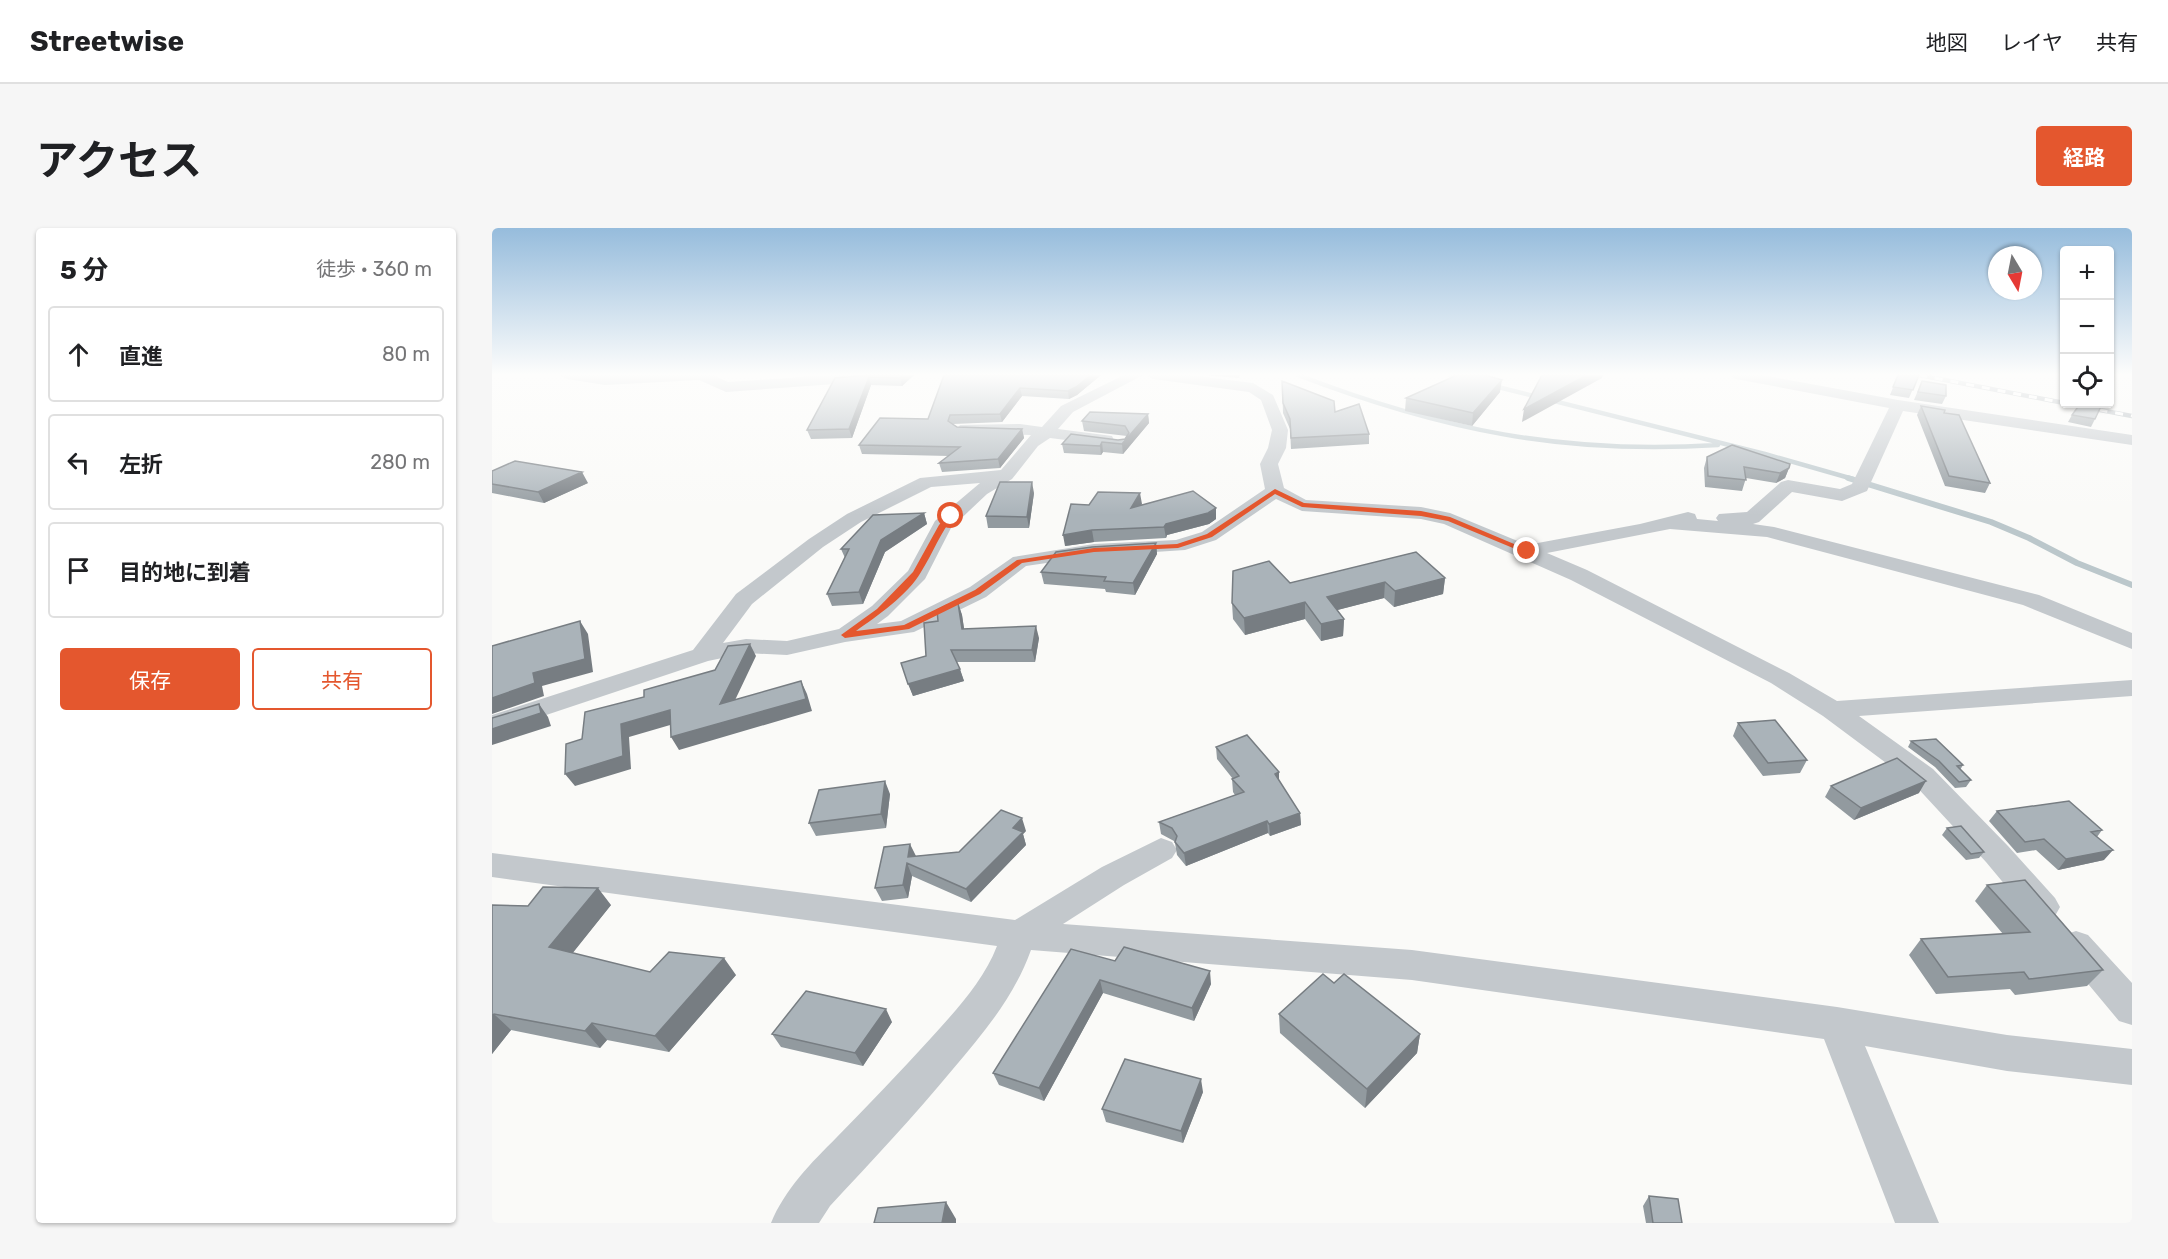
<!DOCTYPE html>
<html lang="ja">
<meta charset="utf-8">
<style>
:root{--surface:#fff;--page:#f6f6f6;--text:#202124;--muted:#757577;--line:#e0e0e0;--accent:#e4572e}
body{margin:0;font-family:Rubik,"Noto Sans JP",sans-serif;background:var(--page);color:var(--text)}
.controls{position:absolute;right:18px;top:18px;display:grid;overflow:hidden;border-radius:6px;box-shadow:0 2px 4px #0004}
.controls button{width:54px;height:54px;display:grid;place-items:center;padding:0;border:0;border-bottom:2px solid var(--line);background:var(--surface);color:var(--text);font:30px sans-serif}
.compass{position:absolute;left:1496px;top:18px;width:54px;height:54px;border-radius:50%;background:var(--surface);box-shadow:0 2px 4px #0004;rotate:170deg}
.stop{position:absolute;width:18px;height:18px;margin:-14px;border:4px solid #e4572e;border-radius:50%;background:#fff}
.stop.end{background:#e4572e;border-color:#fff;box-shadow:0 2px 6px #0008}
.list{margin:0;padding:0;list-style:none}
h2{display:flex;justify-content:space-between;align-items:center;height:78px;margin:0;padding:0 24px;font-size:26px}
h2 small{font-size:20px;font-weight:400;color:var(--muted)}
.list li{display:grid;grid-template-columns:39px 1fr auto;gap:18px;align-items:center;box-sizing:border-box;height:96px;margin:0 12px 12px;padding:0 12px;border:2px solid var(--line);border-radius:6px}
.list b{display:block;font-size:22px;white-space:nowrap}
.list em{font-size:20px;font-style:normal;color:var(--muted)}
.actions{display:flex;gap:12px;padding:18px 24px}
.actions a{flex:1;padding:14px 0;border:2px solid var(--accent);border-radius:6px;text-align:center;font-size:21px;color:var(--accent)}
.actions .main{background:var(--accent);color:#fff}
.icon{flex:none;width:33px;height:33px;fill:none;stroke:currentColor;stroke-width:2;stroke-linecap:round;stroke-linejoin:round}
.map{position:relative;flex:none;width:1640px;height:995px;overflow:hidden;border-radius:6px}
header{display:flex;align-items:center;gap:36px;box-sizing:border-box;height:84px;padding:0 30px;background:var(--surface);border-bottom:2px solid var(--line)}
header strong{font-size:28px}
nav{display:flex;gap:33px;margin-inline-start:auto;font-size:21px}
.intro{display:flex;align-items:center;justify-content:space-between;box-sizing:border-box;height:144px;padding:0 36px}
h1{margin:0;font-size:42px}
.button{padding:15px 27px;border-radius:6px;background:var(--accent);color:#fff;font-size:21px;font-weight:700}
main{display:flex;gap:36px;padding:0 36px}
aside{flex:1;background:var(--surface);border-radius:6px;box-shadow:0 2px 4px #0004}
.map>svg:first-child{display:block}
</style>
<header>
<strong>Streetwise</strong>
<nav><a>地図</a><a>レイヤ</a><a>共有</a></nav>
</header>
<div class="intro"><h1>アクセス</h1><a class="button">経路</a></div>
<main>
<aside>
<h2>5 分<small>徒歩 · 360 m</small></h2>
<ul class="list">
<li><svg class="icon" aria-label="ahead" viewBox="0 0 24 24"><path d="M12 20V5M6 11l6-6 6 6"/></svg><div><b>直進</b></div><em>80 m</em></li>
<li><svg class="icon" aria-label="left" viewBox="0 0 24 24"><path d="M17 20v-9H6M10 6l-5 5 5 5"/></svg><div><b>左折</b></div><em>280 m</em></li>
<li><svg class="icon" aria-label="arrive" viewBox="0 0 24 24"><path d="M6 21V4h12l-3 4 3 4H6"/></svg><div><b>目的地に到着</b></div></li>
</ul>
<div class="actions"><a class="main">保存</a><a>共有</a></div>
</aside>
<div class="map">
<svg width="1640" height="995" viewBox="0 0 1640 995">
<rect width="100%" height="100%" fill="#fafaf8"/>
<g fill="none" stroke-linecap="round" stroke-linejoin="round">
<!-- stream-far1 -->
<path stroke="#bbc7cb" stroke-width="4.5" d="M 806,147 C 949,202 1072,227 1226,217
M 958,147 L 972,151
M 1002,158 L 1273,226 L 1361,251"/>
<!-- stream -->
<path stroke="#bbc7cb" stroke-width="6" d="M 1356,250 L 1499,294 L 1537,310 L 1585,335 L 1640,357"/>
<!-- minor -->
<path fill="#c3c8cc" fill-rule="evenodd" d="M 68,147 L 221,147 L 236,154 L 342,147 L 419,147 L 412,151 L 234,164 L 207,152 L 113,157 L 75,151 Z
M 632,147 L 651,147 L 581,184 L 566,201 L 620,208 L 622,212 L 620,216 L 614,217 L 558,210 L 546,218 L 520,251 L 495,266 L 459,300 L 433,351 L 396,388 L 385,396 L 409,393 L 478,359 L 521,329 L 602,316 L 684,312 L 710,304 L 773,261 L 768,236 L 776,220 L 780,202 L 769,172 L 757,164 L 661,151 L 654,147 L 697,147 L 761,155 L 781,167 L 796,202 L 794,220 L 786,236 L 792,260 L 814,272 L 929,279 L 958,285 L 1035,317 L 1148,296 L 1196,284 L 1203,286 L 1205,291 L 1226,293 L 1224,290 L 1227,286 L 1255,284 L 1289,254 L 1296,252 L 1348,261 L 1360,256 L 1397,180 L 1244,151 L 1237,147 L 1269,147 L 1406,172 L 1640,207 L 1640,217 L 1411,183 L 1375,263 L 1350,273 L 1300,264 L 1267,294 L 1261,296 L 1282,299 L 1547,367 L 1640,405 L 1640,421 L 1531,377 L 1275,309 L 1178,301 L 1055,325 L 1095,342 L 1297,445 L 1345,473 L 1640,452 L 1640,468 L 1367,488 L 1441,541 L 1516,618 L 1563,670 L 1568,679 L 1563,688 L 1551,692 L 1539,688 L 1494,634 L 1421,555 L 1331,488 L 1279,455 L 1079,352 L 952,296 L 929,291 L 810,283 L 784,271 L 724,312 L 693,322 L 602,328 L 534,338 L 494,369 L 422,404 L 353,414 L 295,427 L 254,425 L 216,433 L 0,505 L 0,487 L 201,422 L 244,366 L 317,311 L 355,286 L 428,250 L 509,242 L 539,207 L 474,205 L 468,203 L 466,200 L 468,197 L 528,196 L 550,199 L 569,178 ZM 488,255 L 443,293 L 416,343 L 380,378 L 347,401 L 295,413 L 254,411 L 231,415 L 260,376 L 331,319 L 369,294 L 439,259 Z
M 669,610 L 680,614 L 685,622 L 680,630 L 632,657 L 571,696 L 920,722 L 1345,779 L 1515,807 L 1640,821 L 1640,857 L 1515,843 L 1373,818 L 1447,995 L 1403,995 L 1332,811 L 920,752 L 539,722 C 522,769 493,803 461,841 C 422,888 380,933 338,978 L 327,995 L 279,995 C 293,961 319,935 345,909 C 377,876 408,844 439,810 C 465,781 491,754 505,718 L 0,649 L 0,625 L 523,692 L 610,639 Z
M 1584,703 L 1596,707 L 1640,755 L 1640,797 L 1627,793 L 1572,727 L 1567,717 L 1572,707 Z"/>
<!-- rail casing -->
<g stroke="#a2aab0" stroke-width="4.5">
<path id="rail" d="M 1427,147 L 1572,175
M 1576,176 L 1640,188"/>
</g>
<!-- rail -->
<use href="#rail" stroke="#fff" stroke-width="3" stroke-dasharray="8" stroke-linecap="butt"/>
</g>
<!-- wall -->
<path fill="#929a9f" d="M 422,147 L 410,158 L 379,157 L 360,210 L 319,211 L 315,202 L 343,150 Z
M 452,147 L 609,147 L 585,167 L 577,171 L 530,168 L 510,194 L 461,196 L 465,199 L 530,201 L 532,210 L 508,240 L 450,244 L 447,235 L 457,228 L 370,226 L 367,217 L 436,191 Z
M 712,147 L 748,147 L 747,150 Z
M 1406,147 L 1427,147 L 1417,170 L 1398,167 Z
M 790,153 L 843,184 L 877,206 L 877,216 L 799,221 L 798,201 L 791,185 Z
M 1430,153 L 1454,168 L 1450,176 L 1422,172 Z
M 1008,164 L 980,198 L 913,183 L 914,170 Z
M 1429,178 L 1452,185 L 1498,255 L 1493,265 L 1453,258 L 1425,187 Z
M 656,186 L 657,195 L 631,226 L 611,224 L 609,227 L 572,225 L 570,216 L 626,212 L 633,211 L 635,208 L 592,203 L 590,193 Z
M 1580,187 L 1603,191 L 1599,199 L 1576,194 Z
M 1215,229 L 1297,240 L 1293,250 L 1284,255 L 1254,250 L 1250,263 L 1213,259 L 1212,240 Z
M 0,243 L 96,255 L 52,275 L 0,265 Z
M 542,265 L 537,300 L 496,300 L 494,288 Z
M 650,276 L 649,277 L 724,291 L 717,296 L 675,307 L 674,310 L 602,314 L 573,318 L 597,277 Z
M 432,285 L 435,296 L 393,324 L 371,376 L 340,378 L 335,366 L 353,330 L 349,321 Z
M 664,315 L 665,326 L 643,367 L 614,364 L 613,361 L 552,356 L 549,344 Z
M 953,350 L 951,366 L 902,379 L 892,370 L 845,382 L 852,391 L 851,408 L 829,413 L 813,391 L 753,407 L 741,391 L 740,375 L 798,355 Z
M 466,375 L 470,387 L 472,401 L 547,410 L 543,434 L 465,434 L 472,453 L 421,468 L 409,435 L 434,428 L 446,393 Z
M 1246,495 L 1315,532 L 1308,545 L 1271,548 L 1241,508 Z
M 1419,513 L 1471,537 L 1468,542 L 1479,552 L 1474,559 L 1463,560 L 1443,539 L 1416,519 Z
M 724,519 L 787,553 L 808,585 L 809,597 L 778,608 L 776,605 L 694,638 L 685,627 L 683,615 L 682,613 L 669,606 L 667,594 L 743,567 L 741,564 L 740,551 L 741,551 L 725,531 Z
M 1339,558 L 1427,565 L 1362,592 L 1333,569 Z
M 398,566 L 394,600 L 324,608 L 317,595 Z
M 1505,583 L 1610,602 L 1605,609 L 1612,632 L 1566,642 L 1544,622 L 1525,625 L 1497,593 Z
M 1455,600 L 1492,624 L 1487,630 L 1474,632 L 1450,607 Z
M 534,603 L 531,606 L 534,617 L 479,674 L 420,648 L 416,670 L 390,673 L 383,660 L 424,628 L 467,624 Z
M 1495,657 L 1611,742 L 1595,758 L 1523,767 L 1518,761 L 1444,766 L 1417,727 L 1429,711 L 1511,706 L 1483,673 Z
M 0,677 L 36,678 L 119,677 L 80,725 L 158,744 L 244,747 L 177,824 L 115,812 L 108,820 L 19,802 L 0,826 Z
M 623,733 L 719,756 L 702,793 L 611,765 L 552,873 L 507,857 L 501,845 Z
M 842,755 L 928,806 L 925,825 L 873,880 L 788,805 L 787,786 Z
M 400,794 L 371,838 L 289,819 L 280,806 Z
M 711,864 L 691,915 L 614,894 L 610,881 Z
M 1157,968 L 1190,995 L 1154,995 L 1151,978 Z"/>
<!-- shaded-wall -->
<path fill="#777d82" d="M 411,147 L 422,147 L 410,158 L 408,150 Z
M 599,147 L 609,147 L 585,167 L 577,171 L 576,163 Z
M 1095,147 L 1111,147 L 1110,150 L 1030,194 L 1032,181 Z
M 377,149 L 379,157 L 360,210 L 357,201 Z
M 1010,152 L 1008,164 L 980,198 L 981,185 Z
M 528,160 L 530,168 L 510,194 L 508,186 Z
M 656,186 L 657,195 L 631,226 L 630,216 Z
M 530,201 L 532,210 L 508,240 L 506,231 Z
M 610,214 L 611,224 L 609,227 L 608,218 Z
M 1297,240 L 1293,250 L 1284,255 L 1288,245 Z
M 90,244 L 96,255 L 52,275 L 46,264 Z
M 540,254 L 542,265 L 537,300 L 535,289 Z
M 648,265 L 650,276 L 640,291 L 639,280 Z
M 724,280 L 724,291 L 717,296 L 675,307 L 674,310 L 672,299 L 674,296 Z
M 432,285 L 435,296 L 393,324 L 371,376 L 367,364 L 389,312 Z
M 600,302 L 602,314 L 573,318 L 571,307 Z
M 664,315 L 665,326 L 643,367 L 641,355 Z
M 953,350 L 951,366 L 902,379 L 903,363 Z
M 893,354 L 892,370 L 834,385 L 835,369 Z
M 813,374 L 813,391 L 753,407 L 752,390 Z
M 466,375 L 470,387 L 474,413 L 470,401 Z
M 852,391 L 851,408 L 829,413 L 829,396 Z
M 88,393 L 96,406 L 101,444 L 50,458 L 52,468 L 0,486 L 0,470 L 41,445 Z
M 544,398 L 547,410 L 543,434 L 540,422 Z
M 258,416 L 264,428 L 235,489 L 228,476 Z
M 468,441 L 472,453 L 421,468 L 416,456 Z
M 309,453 L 315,466 L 320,483 L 187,522 L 179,509 Z
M 47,476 L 56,489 L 59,498 L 0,517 L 0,501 Z
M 178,482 L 185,495 L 137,509 L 139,541 L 83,558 L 73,546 L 129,496 Z
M 787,544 L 787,556 L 783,546 Z
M 393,553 L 398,566 L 394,600 L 389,586 Z
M 1434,553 L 1427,565 L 1362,592 L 1369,580 Z
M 808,585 L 809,597 L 778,608 L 777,596 Z
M 530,590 L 534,603 L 531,606 L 534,617 L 479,674 L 474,661 L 521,600 Z
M 775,593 L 776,605 L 694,638 L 692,625 Z
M 418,616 L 424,628 L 416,629 Z
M 1621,622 L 1612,632 L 1566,642 L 1574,631 Z
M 415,635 L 420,648 L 416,670 L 411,657 Z
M 106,660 L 119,677 L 72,736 L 57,719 Z
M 232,730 L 244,747 L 177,824 L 163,808 Z
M 718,743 L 719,756 L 702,793 L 700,780 Z
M 608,752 L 611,765 L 552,873 L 547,860 Z
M 394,781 L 400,794 L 371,838 L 363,825 Z
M 2,786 L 19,802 L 0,826 L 0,788 Z
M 100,795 L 115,812 L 108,820 L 93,803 Z
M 928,806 L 925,825 L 873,880 L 875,861 Z
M 709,851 L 711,864 L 691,915 L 689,903 Z
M 454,974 L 464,991 L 464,995 L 450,995 Z"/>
<!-- building -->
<path fill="#aab3b9" stroke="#777d82" stroke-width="1.5" d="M 379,147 L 411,147 L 408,150 L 377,149 L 357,201 L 315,202 L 343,150 Z
M 452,147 L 599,147 L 584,159 L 576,163 L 528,160 L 508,186 L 458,187 L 456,193 L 465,199 L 530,201 L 506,231 L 447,235 L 468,219 L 367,217 L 388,190 L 436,191 Z
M 965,147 L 993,147 L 1010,152 L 981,185 L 914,170 Z
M 1050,147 L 1095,147 L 1032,181 Z
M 1406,147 L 1427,147 L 1421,162 L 1401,159 Z
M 1617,147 L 1622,147 L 1617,157 Z
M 790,153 L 842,173 L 843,184 L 867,176 L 877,206 L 799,210 L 798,191 L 791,175 Z
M 1430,153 L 1454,157 L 1454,168 L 1426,164 Z
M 1588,176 L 1610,176 L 1603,191 L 1580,187 Z
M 1429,178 L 1453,182 L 1452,185 L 1467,187 L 1498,255 L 1457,248 Z
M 598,184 L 656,186 L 630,216 L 610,214 L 608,218 L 570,216 L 579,206 L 626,212 L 633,211 L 637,205 L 633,198 L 590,193 Z
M 1240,217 L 1298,236 L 1297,240 L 1288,245 L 1252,239 L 1254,252 L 1216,248 L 1215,229 Z
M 23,233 L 90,244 L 46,264 L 0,256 L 0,243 Z
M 508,254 L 540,254 L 535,289 L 494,288 Z
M 701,263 L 724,280 L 716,285 L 674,296 L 672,299 L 600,302 L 571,307 L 579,276 L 597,277 L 606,264 L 648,265 L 639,280 Z
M 432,285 L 389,312 L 367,364 L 335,366 L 357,321 L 349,321 L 381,287 Z
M 664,315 L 641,355 L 612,353 L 614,349 L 549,344 L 564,324 L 600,319 Z
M 924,324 L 953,350 L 903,363 L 893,354 L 835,369 L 852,391 L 829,396 L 813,374 L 752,390 L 740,375 L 741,343 L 777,333 L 798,355 Z
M 466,375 L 470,401 L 544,398 L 540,422 L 459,422 L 468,441 L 416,456 L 409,435 L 434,428 L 432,395 L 446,393 L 445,382 L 455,377 Z
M 88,393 L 93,431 L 41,445 L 43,455 L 0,470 L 0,418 Z
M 258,416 L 228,476 L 309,453 L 314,471 L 179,509 L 178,482 L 129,496 L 131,528 L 73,546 L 74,516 L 90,511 L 93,484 L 152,469 L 152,462 L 223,442 L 236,418 Z
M 47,476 L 49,485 L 0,501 L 0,490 Z
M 1283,492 L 1315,532 L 1276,535 L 1246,495 Z
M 755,507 L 787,544 L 783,546 L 808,585 L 777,596 L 775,593 L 692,625 L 683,614 L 685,608 L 680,600 L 667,594 L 752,564 L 740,551 L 747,548 L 724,519 Z
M 1444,511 L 1471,537 L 1465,538 L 1479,552 L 1467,554 L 1447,533 L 1419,513 Z
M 1405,530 L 1434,553 L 1369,580 L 1339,558 Z
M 393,553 L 389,586 L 317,595 L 327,562 Z
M 1577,573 L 1610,602 L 1599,604 L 1621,622 L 1574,631 L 1552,611 L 1533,614 L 1505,583 Z
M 509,582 L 530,590 L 521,600 L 531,604 L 474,661 L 415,635 L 411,657 L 383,660 L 392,619 L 418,616 L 416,629 L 467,624 Z
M 1469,598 L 1492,624 L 1479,626 L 1455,600 Z
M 1533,652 L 1611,742 L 1537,751 L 1532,744 L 1456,749 L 1429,711 L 1538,704 L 1495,657 Z
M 51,659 L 106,660 L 57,719 L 158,744 L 177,724 L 232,730 L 163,808 L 100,795 L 93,803 L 2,786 L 0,788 L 0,677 L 36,678 Z
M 632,719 L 718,743 L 700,780 L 608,752 L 547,860 L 501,845 L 579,721 L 623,733 Z
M 831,746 L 842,755 L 852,746 L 928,806 L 875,861 L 787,786 Z
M 314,763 L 394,781 L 363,825 L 280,806 Z
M 633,831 L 709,851 L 689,903 L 610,881 Z
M 1157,968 L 1186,971 L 1190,995 L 1161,995 Z
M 454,974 L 450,995 L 382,995 L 386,980 Z"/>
<!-- sky -->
<linearGradient id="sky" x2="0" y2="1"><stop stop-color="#96bcdc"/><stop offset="0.51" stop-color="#fdfdfc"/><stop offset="1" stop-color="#fdfdfc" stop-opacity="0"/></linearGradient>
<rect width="1640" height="287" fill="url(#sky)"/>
<!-- route -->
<path fill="#e4572e" d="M 783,261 L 812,275 L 929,283 L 958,289 L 1039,323 L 1033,325 L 956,293 L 929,288 L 810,279 L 783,266 L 720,309 L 686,320 L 602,324 L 530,335 L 488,366 L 417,401 L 353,410 L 349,407 L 385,381 L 421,344 L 447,297 L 456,287 L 462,288 C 448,305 441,325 429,344 C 416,367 385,388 364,403 L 412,397 L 483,362 L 525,332 L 602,320 L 685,316 L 715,306 Z"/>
</svg>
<div class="controls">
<button>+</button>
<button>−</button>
<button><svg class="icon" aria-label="locate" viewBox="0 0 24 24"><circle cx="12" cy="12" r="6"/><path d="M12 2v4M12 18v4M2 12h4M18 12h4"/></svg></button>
</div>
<svg class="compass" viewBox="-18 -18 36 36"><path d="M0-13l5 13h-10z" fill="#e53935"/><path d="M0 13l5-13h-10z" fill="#757577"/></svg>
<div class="stop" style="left:459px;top:288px"></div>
<div class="stop end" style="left:1035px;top:323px"></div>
</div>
</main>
